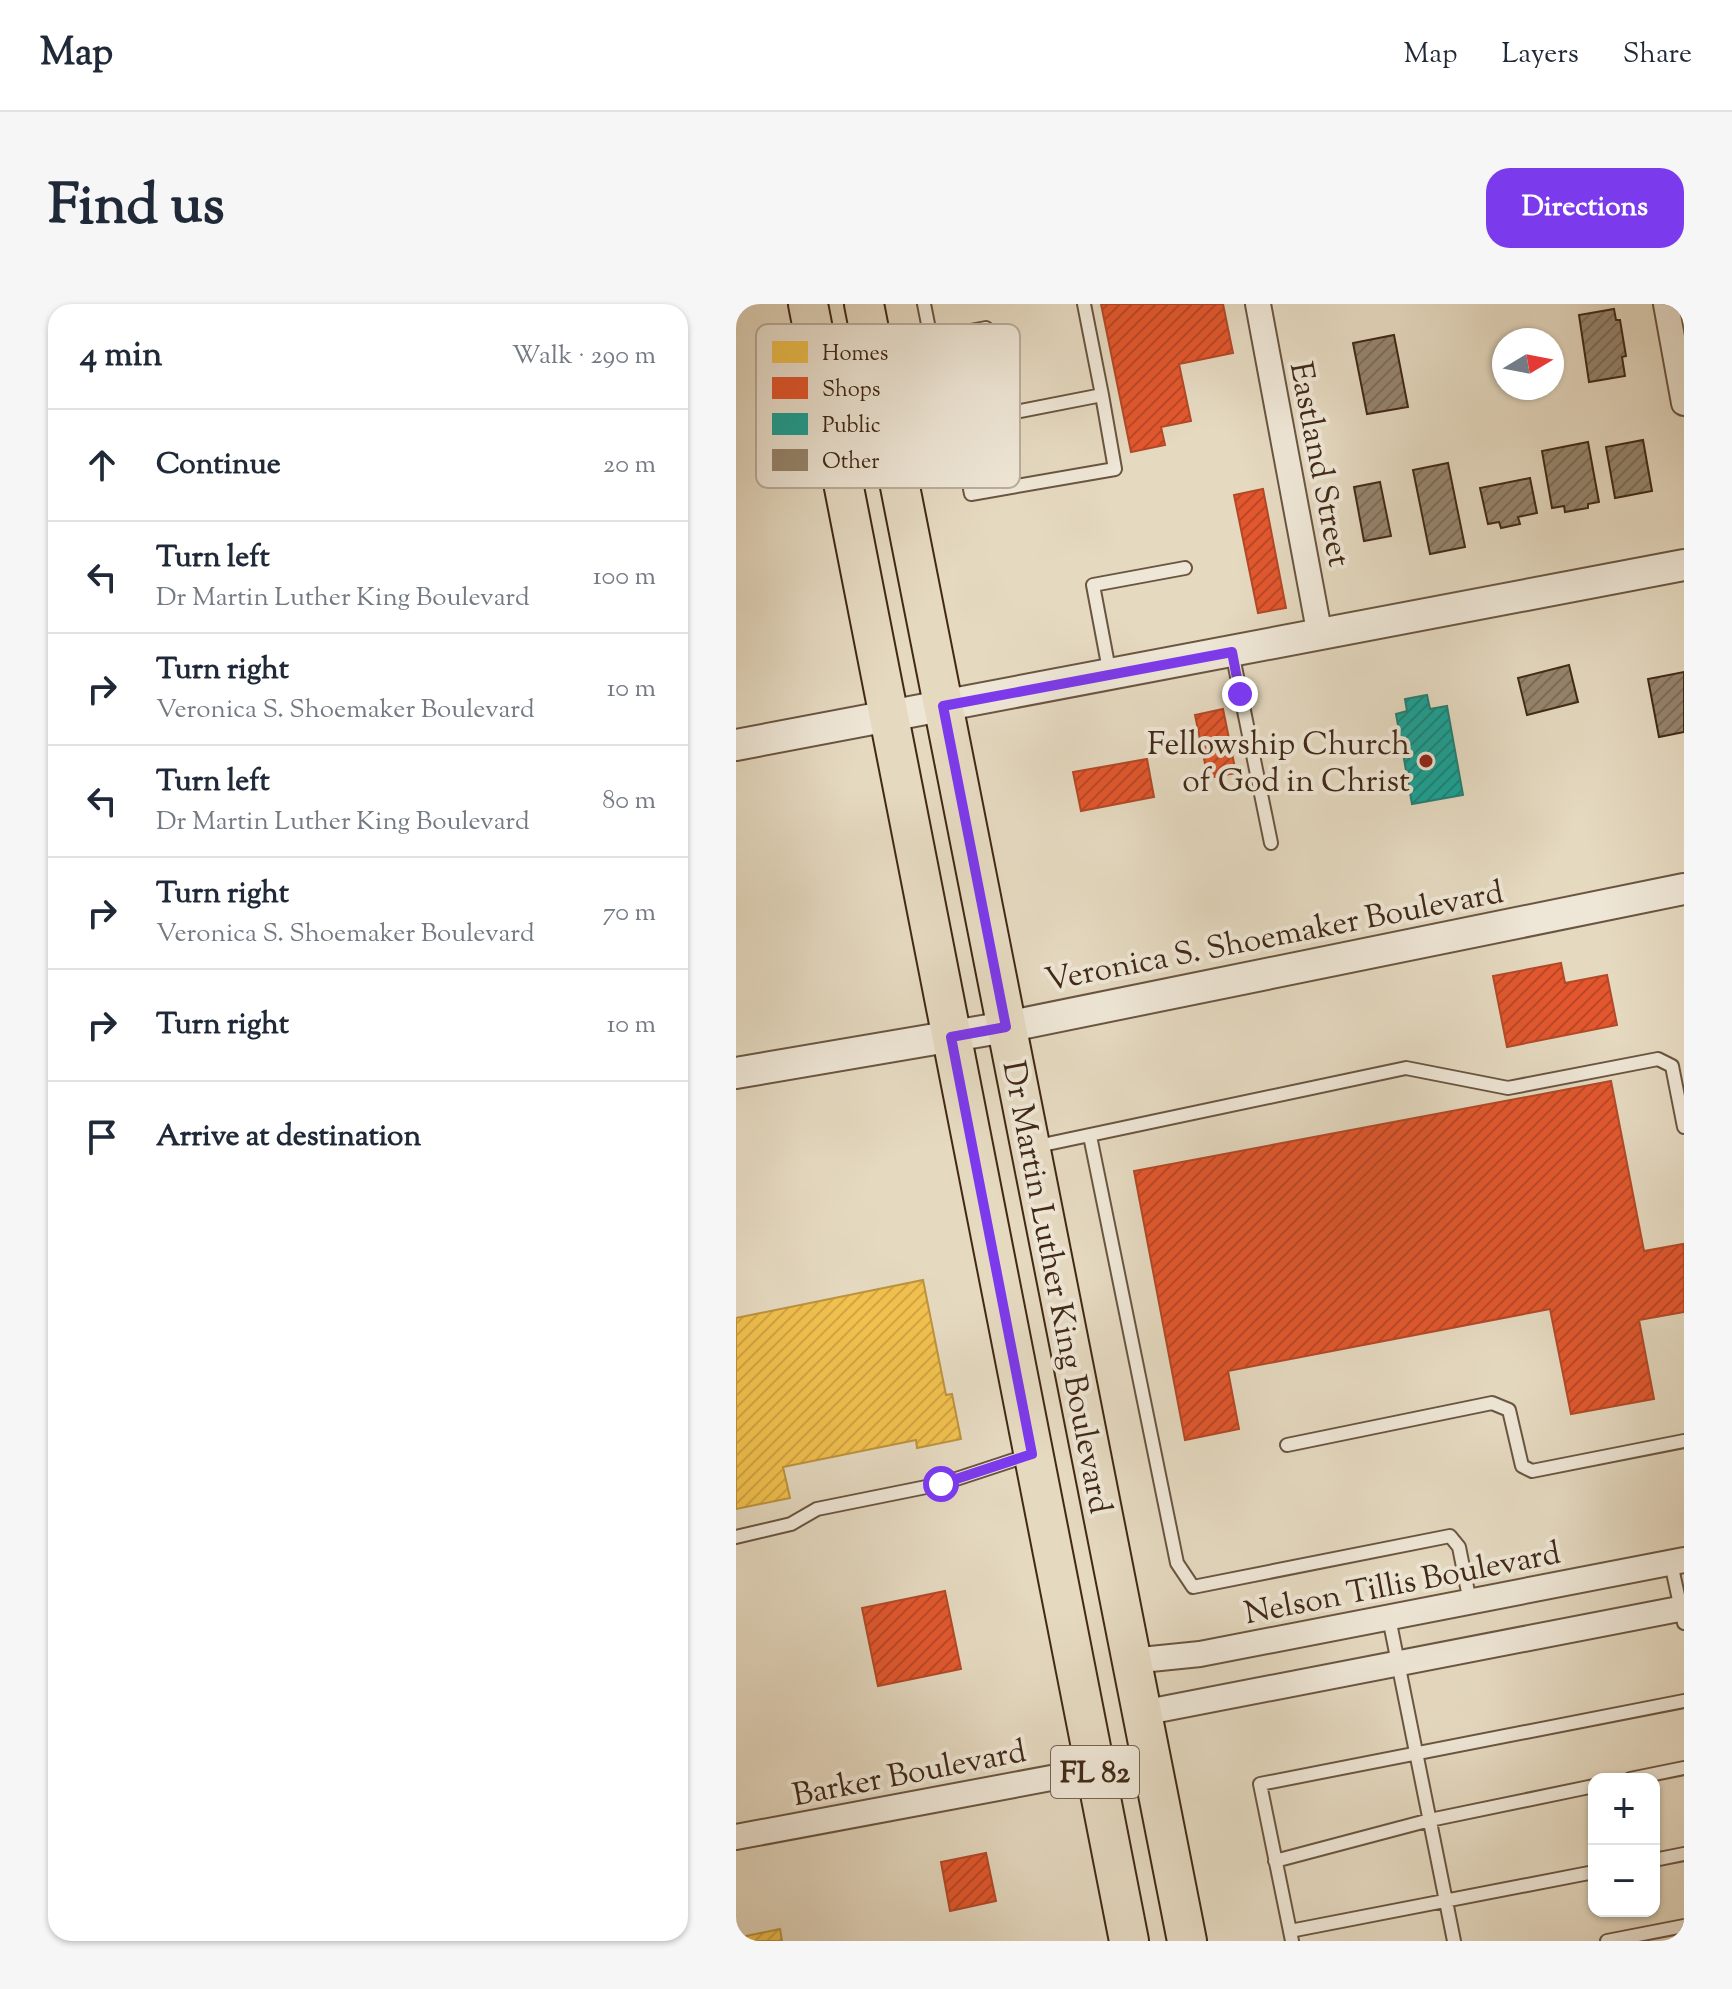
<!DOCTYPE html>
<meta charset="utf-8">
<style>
:root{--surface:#fff;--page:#f6f6f7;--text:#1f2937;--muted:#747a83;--line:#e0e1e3;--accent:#7c3aed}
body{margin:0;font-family:"Sorts Mill Goudy",serif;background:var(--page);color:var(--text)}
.controls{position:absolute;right:24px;bottom:24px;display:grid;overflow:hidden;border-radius:16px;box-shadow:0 2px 6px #0004}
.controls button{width:72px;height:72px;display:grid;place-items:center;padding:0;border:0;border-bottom:2px solid var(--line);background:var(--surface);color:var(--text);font:40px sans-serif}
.compass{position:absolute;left:756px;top:24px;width:72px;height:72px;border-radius:50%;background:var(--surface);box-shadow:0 2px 6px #0004;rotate:80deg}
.stop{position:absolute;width:24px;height:24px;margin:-18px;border:6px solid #7c3aed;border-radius:50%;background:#fff}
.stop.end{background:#7c3aed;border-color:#fff;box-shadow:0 2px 8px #0008}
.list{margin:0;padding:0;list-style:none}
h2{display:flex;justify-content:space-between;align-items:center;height:104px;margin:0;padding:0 32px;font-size:34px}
h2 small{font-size:26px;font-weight:400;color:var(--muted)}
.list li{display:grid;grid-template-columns:52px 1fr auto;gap:24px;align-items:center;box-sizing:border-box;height:112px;padding:0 32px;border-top:2px solid var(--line)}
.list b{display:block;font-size:30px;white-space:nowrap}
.list p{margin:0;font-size:26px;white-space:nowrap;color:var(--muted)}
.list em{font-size:26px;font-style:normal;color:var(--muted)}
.icon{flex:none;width:44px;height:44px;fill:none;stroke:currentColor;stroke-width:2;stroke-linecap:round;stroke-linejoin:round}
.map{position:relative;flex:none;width:948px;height:1637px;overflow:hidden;border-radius:24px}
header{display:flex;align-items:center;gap:48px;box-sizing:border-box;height:112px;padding:0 40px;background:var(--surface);border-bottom:2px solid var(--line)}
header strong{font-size:38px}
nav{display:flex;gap:44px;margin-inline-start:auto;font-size:28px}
.intro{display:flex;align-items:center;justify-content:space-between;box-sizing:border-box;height:192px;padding:0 48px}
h1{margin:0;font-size:56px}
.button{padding:20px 36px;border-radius:24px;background:var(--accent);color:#fff;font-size:28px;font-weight:700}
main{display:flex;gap:48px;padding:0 48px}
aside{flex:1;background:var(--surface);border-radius:24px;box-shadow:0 2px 6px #0004}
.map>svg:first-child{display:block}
</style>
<header>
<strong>Map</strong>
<nav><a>Map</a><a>Layers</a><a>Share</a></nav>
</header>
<div class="intro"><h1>Find us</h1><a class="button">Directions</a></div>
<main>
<aside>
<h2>4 min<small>Walk · 290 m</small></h2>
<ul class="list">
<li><svg class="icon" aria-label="ahead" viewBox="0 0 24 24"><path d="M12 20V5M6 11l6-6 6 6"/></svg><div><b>Continue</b></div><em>20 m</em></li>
<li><svg class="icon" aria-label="left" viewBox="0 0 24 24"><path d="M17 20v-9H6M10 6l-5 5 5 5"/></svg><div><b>Turn left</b><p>Dr Martin Luther King Boulevard</p></div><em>100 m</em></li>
<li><svg class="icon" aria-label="right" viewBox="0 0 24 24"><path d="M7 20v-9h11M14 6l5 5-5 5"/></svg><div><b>Turn right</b><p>Veronica S. Shoemaker Boulevard</p></div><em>10 m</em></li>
<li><svg class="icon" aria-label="left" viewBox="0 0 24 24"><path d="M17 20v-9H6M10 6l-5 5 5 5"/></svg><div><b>Turn left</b><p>Dr Martin Luther King Boulevard</p></div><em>80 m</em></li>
<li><svg class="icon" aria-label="right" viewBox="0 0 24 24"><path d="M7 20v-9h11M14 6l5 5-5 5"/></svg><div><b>Turn right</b><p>Veronica S. Shoemaker Boulevard</p></div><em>70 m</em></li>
<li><svg class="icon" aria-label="right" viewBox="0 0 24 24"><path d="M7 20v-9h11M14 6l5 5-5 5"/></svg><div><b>Turn right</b></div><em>10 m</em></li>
<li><svg class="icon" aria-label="arrive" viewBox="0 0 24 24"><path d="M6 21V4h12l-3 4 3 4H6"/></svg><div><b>Arrive at destination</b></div></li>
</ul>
</aside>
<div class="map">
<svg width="948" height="1637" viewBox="0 0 948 1637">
<defs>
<pattern id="homes-hatch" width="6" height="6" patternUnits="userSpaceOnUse" patternTransform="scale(2)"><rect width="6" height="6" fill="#f2c14e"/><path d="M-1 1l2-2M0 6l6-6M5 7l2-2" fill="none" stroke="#d1a643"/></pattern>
<pattern id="shops-hatch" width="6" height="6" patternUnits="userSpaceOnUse" patternTransform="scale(2)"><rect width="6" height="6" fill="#e4572e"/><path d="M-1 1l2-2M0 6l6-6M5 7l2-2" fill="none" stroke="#ba4826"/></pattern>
<pattern id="public-hatch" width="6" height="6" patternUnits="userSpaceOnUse" patternTransform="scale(2)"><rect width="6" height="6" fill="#17a398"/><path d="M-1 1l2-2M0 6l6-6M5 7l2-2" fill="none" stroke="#16857b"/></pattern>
<pattern id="building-hatch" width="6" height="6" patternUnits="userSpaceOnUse" patternTransform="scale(2)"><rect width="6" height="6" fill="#96856e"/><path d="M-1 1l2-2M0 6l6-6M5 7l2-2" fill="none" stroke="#7c6d59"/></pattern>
</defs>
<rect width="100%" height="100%" fill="#e5d9c0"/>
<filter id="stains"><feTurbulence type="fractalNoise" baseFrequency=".0025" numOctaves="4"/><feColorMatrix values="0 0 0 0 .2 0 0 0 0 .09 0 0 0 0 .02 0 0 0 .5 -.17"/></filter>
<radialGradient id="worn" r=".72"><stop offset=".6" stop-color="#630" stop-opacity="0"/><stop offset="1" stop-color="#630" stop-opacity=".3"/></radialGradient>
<!-- homes -->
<path fill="url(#homes-hatch)" stroke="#bd933d" stroke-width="2" d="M 187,976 L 210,1091 L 216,1090 L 225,1135 L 181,1144 L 180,1136 L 47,1163 L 54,1194 L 0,1205 L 0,1014 Z
M 44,1625 L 46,1637 L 0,1637 L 0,1634 Z"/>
<!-- shops -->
<path fill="url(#shops-hatch)" stroke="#b34926" stroke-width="2" d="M 365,0 L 487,0 L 497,49 L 443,60 L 455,117 L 425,123 L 429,141 L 395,148 Z
M 527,185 L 550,304 L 522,309 L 498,191 Z
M 487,405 L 500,469 L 472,474 L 459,411 Z
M 411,455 L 418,493 L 345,507 L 337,468 Z
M 825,659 L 829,679 L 871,671 L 881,721 L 771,743 L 757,672 Z
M 875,777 L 908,947 L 947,940 L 948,947 L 948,1008 L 903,1016 L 918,1095 L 835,1110 L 814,1005 L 492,1067 L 503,1125 L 449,1136 L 398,867 Z
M 209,1287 L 225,1365 L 142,1382 L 126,1304 Z
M 250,1549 L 260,1597 L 214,1607 L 205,1558 Z"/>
<!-- public -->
<path fill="url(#public-hatch)" stroke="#247e71" stroke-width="2" d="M 691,391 L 694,405 L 711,402 L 727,491 L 676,500 L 660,410 L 671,407 L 669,395 Z"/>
<!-- building -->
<path fill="url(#building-hatch)" stroke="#412915" stroke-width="2" d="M 878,5 L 880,16 L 884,16 L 890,52 L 886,53 L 889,72 L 853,78 L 843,11 Z
M 658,31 L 672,103 L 631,110 L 617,39 Z
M 907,136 L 916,187 L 879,194 L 870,143 Z
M 852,138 L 863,198 L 852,200 L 852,204 L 829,208 L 828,202 L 816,204 L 806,147 Z
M 712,159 L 729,243 L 694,250 L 677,166 Z
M 794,174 L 801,209 L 782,213 L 784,220 L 765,224 L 763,218 L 752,220 L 744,184 Z
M 644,178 L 655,232 L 628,237 L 618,183 Z
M 833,361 L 842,398 L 791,411 L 782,374 Z
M 948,368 L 948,428 L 923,433 L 912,375 Z"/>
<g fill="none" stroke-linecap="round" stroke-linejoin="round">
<!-- service casing -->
<g stroke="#6a5540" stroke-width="16">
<path id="service" d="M 188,0 L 193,25 L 203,33 L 250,24 C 268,38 269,51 262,72 L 206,84 L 200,101 L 198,123
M 221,119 L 235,190 L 379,165 L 366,91
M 158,132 L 366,91 L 348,0
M 496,348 L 535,539
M 374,371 L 357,281 L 449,264
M 354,832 L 441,1259 L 457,1283 L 714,1232 L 723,1243 L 734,1298
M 297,843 L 670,764 L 772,784 L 922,755 L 936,762 L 948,823
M 551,1141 L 756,1099 L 773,1106 L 786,1162 L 796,1167 L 948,1137
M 0,1233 L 55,1220 L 81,1205 L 205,1180 L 293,1151
M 935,1259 L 948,1319
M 653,1314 L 718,1637
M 894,1475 L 948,1464
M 918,1556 L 948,1550
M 539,1557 L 694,1516 L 858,1482
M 554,1627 L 858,1568
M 556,1637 L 524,1480 L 948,1397
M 871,1637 L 948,1622"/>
</g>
<!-- minor casing -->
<g stroke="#6a5540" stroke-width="28">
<path id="minor" d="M 522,0 L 584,332
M 930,0 L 948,99
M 395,1357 L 464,1350 L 948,1256
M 406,1409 L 948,1304
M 0,1533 L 358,1466"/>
</g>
<!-- tertiary casing -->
<g stroke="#6a5540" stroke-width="34">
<path id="tertiary" d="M 0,441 L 948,261
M 0,769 L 270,723 L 948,585"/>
</g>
<!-- primary casing -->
<g stroke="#412915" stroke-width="42">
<path id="primary" d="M 72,0 L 393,1637
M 128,0 L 451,1637"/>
</g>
<!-- service -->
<use href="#service" stroke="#eee6d6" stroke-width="12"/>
<!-- minor -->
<use href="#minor" stroke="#eee6d6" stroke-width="24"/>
<!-- tertiary -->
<use href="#tertiary" stroke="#eee6d6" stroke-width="30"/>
<!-- primary -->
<use href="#primary" stroke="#e5d9c0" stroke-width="38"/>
</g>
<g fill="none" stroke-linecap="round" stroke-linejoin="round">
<!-- route -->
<path stroke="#7c3aed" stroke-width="10" d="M 205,1180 L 296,1150 L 215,733 L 270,723 L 207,402 L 496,348 L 504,390"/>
</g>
<!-- markers -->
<circle fill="#8f2418" stroke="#eee6d6" stroke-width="3" cx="690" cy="457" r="8"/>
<g text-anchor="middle" stroke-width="8" stroke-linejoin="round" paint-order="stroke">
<!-- shield labels -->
<rect fill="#eee6d6" stroke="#75624f" stroke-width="2" x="315" y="1442" width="88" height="52" rx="6"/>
<g font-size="30" font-weight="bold" fill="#412915">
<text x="359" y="1478">FL 82</text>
</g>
<!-- street labels -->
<g font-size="32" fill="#412915" stroke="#eee6d6">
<text transform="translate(585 160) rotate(79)" y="11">Eastland Street</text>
<text transform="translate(538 631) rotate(-11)" y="11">Veronica S. Shoemaker Boulevard</text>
<text transform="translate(322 983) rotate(79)" y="11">Dr Martin Luther King Boulevard</text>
<text transform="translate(666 1278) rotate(-11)" y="11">Nelson Tillis Boulevard</text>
<text transform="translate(173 1468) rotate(-11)" y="11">Barker Boulevard</text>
</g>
<!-- poi labels -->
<g font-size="32" fill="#412915" stroke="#eee6d6" text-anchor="end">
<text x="674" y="450">Fellowship Church<tspan x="674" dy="37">of God in Christ</tspan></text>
</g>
</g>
<!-- legend -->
<rect x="20" y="20" width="264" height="164" rx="12" fill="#eee6d6" stroke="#baad9c" stroke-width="2"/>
<rect x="36" y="37" width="36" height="22" fill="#f2c14e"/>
<rect x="36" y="73" width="36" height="22" fill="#e4572e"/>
<rect x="36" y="109" width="36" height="22" fill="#17a398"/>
<rect x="36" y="145" width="36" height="22" fill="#96856e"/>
<g font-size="22" fill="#412915">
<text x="86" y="56">Homes</text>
<text x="86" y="92">Shops</text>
<text x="86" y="128">Public</text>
<text x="86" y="164">Other</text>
</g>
<rect width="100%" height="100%" filter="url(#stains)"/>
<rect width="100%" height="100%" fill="url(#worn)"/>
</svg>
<div class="controls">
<button>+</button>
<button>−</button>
</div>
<svg class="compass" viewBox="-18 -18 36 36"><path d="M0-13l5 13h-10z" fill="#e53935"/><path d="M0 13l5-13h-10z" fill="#747a83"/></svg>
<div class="stop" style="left:205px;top:1180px"></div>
<div class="stop end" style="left:504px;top:390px"></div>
</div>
</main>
